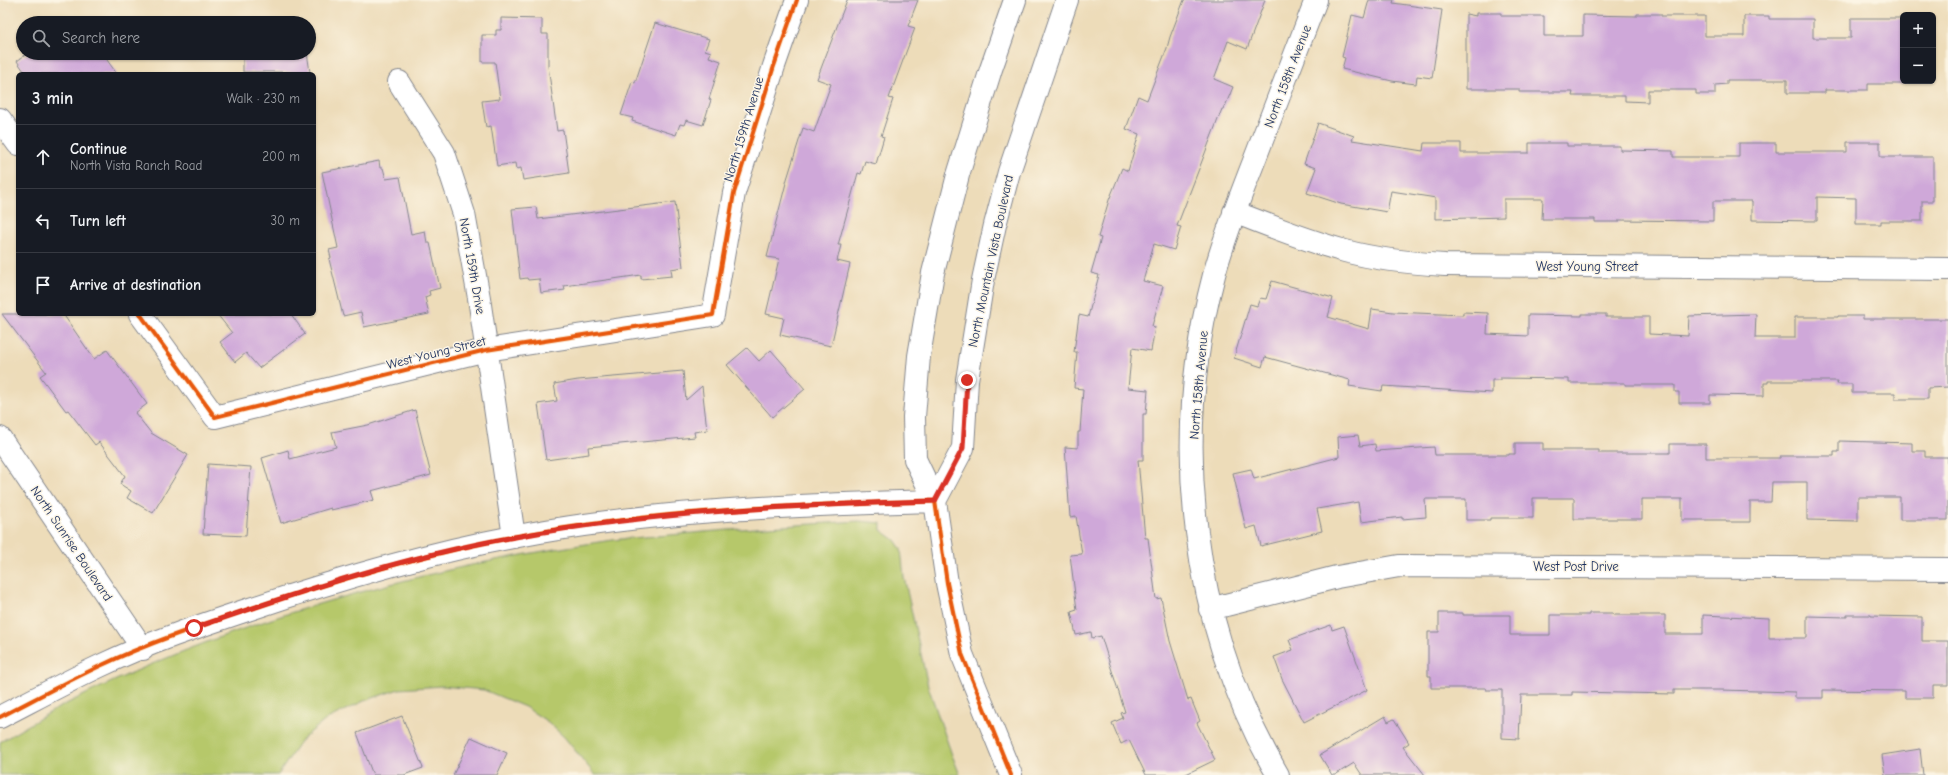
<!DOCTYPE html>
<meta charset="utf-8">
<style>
:root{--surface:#171b24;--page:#242831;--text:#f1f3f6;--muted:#9ea1a6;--line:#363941}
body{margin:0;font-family:"Comic Neue",sans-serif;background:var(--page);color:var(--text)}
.controls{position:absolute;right:12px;top:12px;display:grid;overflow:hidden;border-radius:6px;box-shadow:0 1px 3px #0004}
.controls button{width:36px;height:36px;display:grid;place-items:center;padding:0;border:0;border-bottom:1px solid var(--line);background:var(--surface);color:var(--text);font:20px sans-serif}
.stop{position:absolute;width:12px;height:12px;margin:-9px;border:3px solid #d93025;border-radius:50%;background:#fff}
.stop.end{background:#d93025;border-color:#fff;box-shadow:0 1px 4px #0008}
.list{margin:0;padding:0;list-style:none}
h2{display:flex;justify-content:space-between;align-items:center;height:52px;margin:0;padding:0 16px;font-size:17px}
h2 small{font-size:13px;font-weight:400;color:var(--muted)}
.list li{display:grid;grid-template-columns:26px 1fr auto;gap:12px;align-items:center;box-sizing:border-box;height:64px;padding:0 16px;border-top:1px solid var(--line)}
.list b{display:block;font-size:15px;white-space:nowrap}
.list p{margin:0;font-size:13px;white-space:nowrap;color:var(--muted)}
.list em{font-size:13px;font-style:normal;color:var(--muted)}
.icon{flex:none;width:22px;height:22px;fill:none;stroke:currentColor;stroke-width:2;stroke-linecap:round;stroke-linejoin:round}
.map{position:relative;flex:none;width:1948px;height:775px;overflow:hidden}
.search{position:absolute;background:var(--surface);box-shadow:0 1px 3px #0004;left:16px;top:16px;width:300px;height:44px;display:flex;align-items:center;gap:10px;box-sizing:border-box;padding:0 14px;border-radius:22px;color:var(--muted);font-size:15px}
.panel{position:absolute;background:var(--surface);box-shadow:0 1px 3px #0004;left:16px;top:72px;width:300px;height:244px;border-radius:6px}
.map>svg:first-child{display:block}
</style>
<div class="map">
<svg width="1948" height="775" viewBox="0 0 1948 775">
<rect width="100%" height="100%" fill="#fcf5e5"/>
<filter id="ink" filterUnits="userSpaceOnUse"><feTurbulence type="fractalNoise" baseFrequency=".025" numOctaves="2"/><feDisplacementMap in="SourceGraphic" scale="8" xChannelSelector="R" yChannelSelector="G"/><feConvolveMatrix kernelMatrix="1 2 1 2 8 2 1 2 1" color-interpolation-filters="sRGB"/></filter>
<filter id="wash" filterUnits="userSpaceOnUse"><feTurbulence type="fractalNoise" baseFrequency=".012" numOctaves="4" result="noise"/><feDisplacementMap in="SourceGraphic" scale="16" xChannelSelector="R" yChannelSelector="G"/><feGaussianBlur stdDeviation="0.9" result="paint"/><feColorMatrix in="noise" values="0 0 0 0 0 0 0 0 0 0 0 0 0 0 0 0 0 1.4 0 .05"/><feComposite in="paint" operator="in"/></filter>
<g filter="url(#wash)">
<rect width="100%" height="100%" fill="#eddcb9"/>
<!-- green -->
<path fill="#b6c86b" stroke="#687c64" d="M 859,521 L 881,523 L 881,530 L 895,540 L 901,549 L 904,577 L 928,686 L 952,755 L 960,775 L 595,775 L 565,738 L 548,722 L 525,707 L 484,690 L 442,686 L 399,689 L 364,701 L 327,719 L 302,739 L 278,775 L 0,775 L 0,742 C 19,731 38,719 58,708 C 226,622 412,570 599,542 C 622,538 647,537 670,535 C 733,529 796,525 859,521 Z"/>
<g id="blocks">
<!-- building -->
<path fill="#cfa8d9" d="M 847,0 L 918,0 L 908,26 L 915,28 L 889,98 L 893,99 L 881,136 L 884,137 L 876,164 L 865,161 L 861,174 L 858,173 L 838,245 L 841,245 L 837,261 L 850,264 L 831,346 L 780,335 L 784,318 L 766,314 L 779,259 L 767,257 L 787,179 L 803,128 L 814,132 L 831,84 L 817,79 Z
M 1184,0 L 1265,0 L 1247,49 L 1228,41 L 1214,79 L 1233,87 L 1224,109 L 1222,109 L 1177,226 L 1181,227 L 1174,250 L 1154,244 L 1143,281 L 1163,286 L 1152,326 L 1155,327 L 1151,351 L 1132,348 L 1128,388 L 1148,390 L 1146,414 L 1143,414 L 1143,460 L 1138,460 L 1145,538 L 1148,538 L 1156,599 L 1161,598 L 1170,641 L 1188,700 L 1191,699 L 1200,721 L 1197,723 L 1215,760 L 1184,775 L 1146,775 L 1129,740 L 1121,744 L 1112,723 L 1123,718 L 1121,713 L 1125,712 L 1101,636 L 1092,638 L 1091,632 L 1076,635 L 1071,612 L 1077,610 L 1070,555 L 1082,554 L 1076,516 L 1070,517 L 1065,447 L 1078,448 L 1078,432 L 1080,432 L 1083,389 L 1074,388 L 1077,352 L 1074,352 L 1079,315 L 1088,317 L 1099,275 L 1091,273 L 1101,238 L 1098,237 L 1109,200 L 1122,168 L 1128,171 L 1139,134 L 1126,129 L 1138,96 L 1147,100 L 1167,48 L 1170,37 Z
M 1369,0 L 1394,0 L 1393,3 L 1442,10 L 1432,78 L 1417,76 L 1416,84 L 1392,81 L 1342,69 L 1345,58 L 1342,57 L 1352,15 L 1364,18 Z
M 1476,13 L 1501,13 L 1501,16 L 1544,16 L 1544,36 L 1583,36 L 1583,15 L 1637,16 L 1637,14 L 1661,14 L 1661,16 L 1705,16 L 1705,36 L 1744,36 L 1744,16 L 1769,16 L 1769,19 L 1813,19 L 1813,38 L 1851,38 L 1851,18 L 1903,18 L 1903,84 L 1868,84 L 1868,90 L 1825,90 L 1825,93 L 1787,93 L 1787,80 L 1727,80 L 1727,84 L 1715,85 L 1715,94 L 1696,94 L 1696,90 L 1648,90 L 1648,102 L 1625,101 L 1625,96 L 1572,96 L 1573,92 L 1519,92 L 1519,89 L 1466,89 L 1466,14 L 1476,16 Z
M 501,18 L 542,19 L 542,34 L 548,34 L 548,66 L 557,131 L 563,130 L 569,173 L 523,180 L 521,168 L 516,169 L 515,163 L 497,166 L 491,126 L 486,127 L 482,101 L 500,99 L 495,62 L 482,62 L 482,35 L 496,35 L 496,30 L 501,30 Z
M 655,23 L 709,39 L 705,50 L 711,52 L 709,57 L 721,61 L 709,99 L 711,100 L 703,125 L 686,120 L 684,125 L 680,124 L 676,135 L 632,121 L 633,118 L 621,115 L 632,82 L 635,83 Z
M 28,53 L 102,53 L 117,74 L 26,74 L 17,61 Z
M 243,53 L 307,53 L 310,72 L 243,72 Z
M 1318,123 L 1354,136 L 1352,140 L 1423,151 L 1424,143 L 1461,143 L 1461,153 L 1529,153 L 1529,143 L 1567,143 L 1567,146 L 1620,146 L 1620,150 L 1673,151 L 1673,157 L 1739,157 L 1739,143 L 1776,143 L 1776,152 L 1847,152 L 1847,142 L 1880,142 L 1880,155 L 1881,157 L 1933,157 L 1933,201 L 1922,201 L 1922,221 L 1881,221 L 1881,224 L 1856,224 L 1856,198 L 1817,197 L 1817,221 L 1752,220 L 1752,201 L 1713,201 L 1713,221 L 1619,220 L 1619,222 L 1595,222 L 1595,219 L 1542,219 L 1543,199 L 1504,199 L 1504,217 L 1435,219 L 1435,198 L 1430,197 L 1391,191 L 1387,212 L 1341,204 L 1307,193 L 1316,168 L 1304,164 Z
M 379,161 L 380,168 L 383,168 L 386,179 L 400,177 L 411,234 L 425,231 L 427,243 L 430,243 L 440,288 L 429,291 L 430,295 L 425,297 L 429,314 L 364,327 L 361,312 L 343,316 L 329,259 L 331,258 L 329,250 L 338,248 L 322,172 Z
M 675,202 L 683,267 L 671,269 L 672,276 L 641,279 L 641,275 L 564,286 L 565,290 L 541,293 L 539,279 L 528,280 L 527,278 L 520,279 L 512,209 L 536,207 L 538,219 Z
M 1272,281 L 1333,298 L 1328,317 L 1369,329 L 1372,309 L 1393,312 L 1463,315 L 1463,312 L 1488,313 L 1487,334 L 1528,336 L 1528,315 L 1582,316 L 1582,314 L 1606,314 L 1606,317 L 1649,317 L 1649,334 L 1688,336 L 1689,316 L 1756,314 L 1755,338 L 1795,338 L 1795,317 L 1838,317 L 1838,316 L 1863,316 L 1863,319 L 1948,319 L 1948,387 L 1928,388 L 1928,399 L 1895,399 L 1895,393 L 1852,393 L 1852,384 L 1837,384 L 1838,381 L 1768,381 L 1768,383 L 1764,383 L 1764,396 L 1710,395 L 1710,403 L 1679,403 L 1679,392 L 1675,392 L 1675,385 L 1625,385 L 1625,383 L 1569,383 L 1569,379 L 1500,378 L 1500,380 L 1492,380 L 1492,393 L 1383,386 L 1382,391 L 1349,386 L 1350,380 L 1265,357 L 1262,367 L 1234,358 L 1250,304 L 1257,306 L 1260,298 L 1266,299 Z
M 2,314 L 63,314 L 94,359 L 107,350 L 147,404 L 135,413 L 151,433 L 188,455 L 153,513 L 127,498 L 131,491 L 120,484 L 125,476 L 99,442 L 95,445 L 68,410 L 66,411 L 40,376 L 46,372 Z
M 217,314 L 291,314 L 305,334 L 259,368 L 246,353 L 235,362 L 220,342 L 232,333 Z
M 747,348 L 759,361 L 771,350 L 805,389 L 772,417 L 727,365 Z
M 683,371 L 686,400 L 702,386 L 707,430 L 694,432 L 695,437 L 588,447 L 589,454 L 546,460 L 538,404 L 557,401 L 554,384 L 578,380 Z
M 415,410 L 431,475 L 371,491 L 374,500 L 331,510 L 331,508 L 281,523 L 262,458 L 288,450 L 290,459 L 336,447 L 332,432 L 368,425 Z
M 1358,435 L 1360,446 L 1375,444 L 1376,451 L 1434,447 L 1435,455 L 1509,455 L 1509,454 L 1515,454 L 1515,443 L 1543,443 L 1543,450 L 1599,450 L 1599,453 L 1670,453 L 1670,444 L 1706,444 L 1706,458 L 1780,458 L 1780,456 L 1834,456 L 1834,452 L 1839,452 L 1839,441 L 1912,443 L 1912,451 L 1925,451 L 1925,457 L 1948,457 L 1948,520 L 1900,520 L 1900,497 L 1858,497 L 1858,521 L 1807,520 L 1807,482 L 1772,482 L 1771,502 L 1750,502 L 1750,522 L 1726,522 L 1726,520 L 1682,520 L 1682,499 L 1642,499 L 1642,519 L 1574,519 L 1574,498 L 1533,498 L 1533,518 L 1490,518 L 1490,520 L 1466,520 L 1466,499 L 1425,499 L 1426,517 L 1402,519 L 1402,517 L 1361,522 L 1358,502 L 1317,509 L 1322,531 L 1261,546 L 1256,526 L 1246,529 L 1233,473 L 1251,469 L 1254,479 L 1339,457 L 1338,437 Z
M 208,464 L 251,467 L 246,536 L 203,534 Z
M 1439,613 L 1463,613 L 1463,615 L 1510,615 L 1510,635 L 1550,635 L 1550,615 L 1589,615 L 1589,613 L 1613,613 L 1613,615 L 1665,615 L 1665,634 L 1703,634 L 1703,615 L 1769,618 L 1769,638 L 1807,638 L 1807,616 L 1847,617 L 1847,615 L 1871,615 L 1871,616 L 1922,617 L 1922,641 L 1948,641 L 1948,685 L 1933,685 L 1933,698 L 1905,698 L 1905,691 L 1823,690 L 1823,698 L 1795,698 L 1795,692 L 1721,690 L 1674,690 L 1674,694 L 1572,692 L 1572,695 L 1521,695 L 1519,739 L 1502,738 L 1502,690 L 1486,690 L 1486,688 L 1431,688 L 1431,676 L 1428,676 L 1428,632 L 1439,632 Z
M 1331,625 L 1332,630 L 1344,626 L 1367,690 L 1304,722 L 1282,679 L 1274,657 L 1293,650 L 1289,640 Z
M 402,716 L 423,768 L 404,775 L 373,775 L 357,733 Z
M 1385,716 L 1388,722 L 1394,719 L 1409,743 L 1403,747 L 1425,775 L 1362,775 L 1354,763 L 1335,775 L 1332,775 L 1320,755 Z
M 471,737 L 507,753 L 497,775 L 453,775 Z
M 1920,749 L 1923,775 L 1885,775 L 1882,755 Z"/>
</g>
</g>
<g filter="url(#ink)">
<use href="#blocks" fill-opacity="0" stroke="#84868c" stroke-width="1"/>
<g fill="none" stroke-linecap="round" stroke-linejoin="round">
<!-- minor casing -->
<g stroke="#84868c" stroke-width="24">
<path id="minor" d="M 399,82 L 444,153 L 464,214 L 479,298 L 514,537
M 0,119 L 18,144
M 1234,212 C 1271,226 1307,241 1345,251 C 1378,260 1411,263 1445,265 L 1948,269
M 140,314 L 215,417 L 486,350 L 713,315 L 734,193 L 774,66 L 797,0
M 1210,609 L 1337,577 L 1399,566 L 1948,569
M 1278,775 C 1191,626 1170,441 1214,275 C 1225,234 1241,195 1256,156 C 1276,104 1296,52 1316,0"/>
</g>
<!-- tertiary casing -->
<g stroke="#84868c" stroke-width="24">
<path id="tertiary" d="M 0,438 L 143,649
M 935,501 L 963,448 L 967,380 L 983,280 L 995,225 L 1009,172 L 1067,0
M 0,717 C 33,700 66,682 100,666 C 148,643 199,626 250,609 C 336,580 423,554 513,537 C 652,510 794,505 935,501
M 1011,775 L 962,654 L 947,583 L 935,501 L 915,459 L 914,417 L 919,356 L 933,273 L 958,175 L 991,69 L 1015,0"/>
</g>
<!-- minor -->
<use href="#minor" stroke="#fff" stroke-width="22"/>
<!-- tertiary -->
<use href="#tertiary" stroke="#fff" stroke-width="22"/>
<!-- cycleway casing -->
<g stroke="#fcf5e5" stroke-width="6">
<path id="cycleway" d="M 140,314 L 215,417 L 486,350 L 713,315 L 734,193 L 774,66 L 797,0
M 0,717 C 33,700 66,682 100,666 C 148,643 199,626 250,609 C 336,580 423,554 513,537 C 652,510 794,505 935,501 L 947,583 L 962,654 L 1011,775"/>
</g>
<!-- cycleway -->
<use href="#cycleway" stroke="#e8590c" stroke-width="4"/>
</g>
</g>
<g fill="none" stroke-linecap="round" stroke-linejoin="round" filter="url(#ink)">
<!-- route -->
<path stroke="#d93025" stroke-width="5" d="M 194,628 C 299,592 405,556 515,537 C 654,512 794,505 935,501 L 963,448 L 967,380"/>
</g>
<g text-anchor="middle" stroke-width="3" stroke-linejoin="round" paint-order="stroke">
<!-- street labels -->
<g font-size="13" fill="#1b2f5e" stroke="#fcf5e5">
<text transform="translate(1287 76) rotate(-69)" y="5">North 158th Avenue</text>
<text transform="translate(743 129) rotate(-73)" y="5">North 159th Avenue</text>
<text transform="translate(990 261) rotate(-78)" y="5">North Mountain Vista Boulevard</text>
<text transform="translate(473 266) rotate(80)" y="5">North 159th Drive</text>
<text x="1587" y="271">West Young Street</text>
<text transform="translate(436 352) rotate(-14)" y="5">West Young Street</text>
<text transform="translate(1198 385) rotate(-85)" y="5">North 158th Avenue</text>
<text transform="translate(72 543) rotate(56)" y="5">North Sunrise Boulevard</text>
<text x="1576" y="571">West Post Drive</text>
</g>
</g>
</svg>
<div class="controls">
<button>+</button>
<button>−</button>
</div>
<div class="stop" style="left:194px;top:628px"></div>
<div class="stop end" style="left:967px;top:380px"></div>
<div class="search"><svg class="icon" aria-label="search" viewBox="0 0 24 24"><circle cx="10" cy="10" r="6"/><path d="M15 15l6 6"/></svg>Search here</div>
<section class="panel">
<h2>3 min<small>Walk · 230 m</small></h2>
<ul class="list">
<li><svg class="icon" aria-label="ahead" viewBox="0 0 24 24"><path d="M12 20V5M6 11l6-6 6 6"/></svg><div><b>Continue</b><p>North Vista Ranch Road</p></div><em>200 m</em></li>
<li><svg class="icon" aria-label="left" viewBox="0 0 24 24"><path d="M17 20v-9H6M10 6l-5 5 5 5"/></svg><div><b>Turn left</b></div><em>30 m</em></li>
<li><svg class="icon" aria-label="arrive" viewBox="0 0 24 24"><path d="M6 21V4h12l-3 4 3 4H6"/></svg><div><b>Arrive at destination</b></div></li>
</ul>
</section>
</div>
